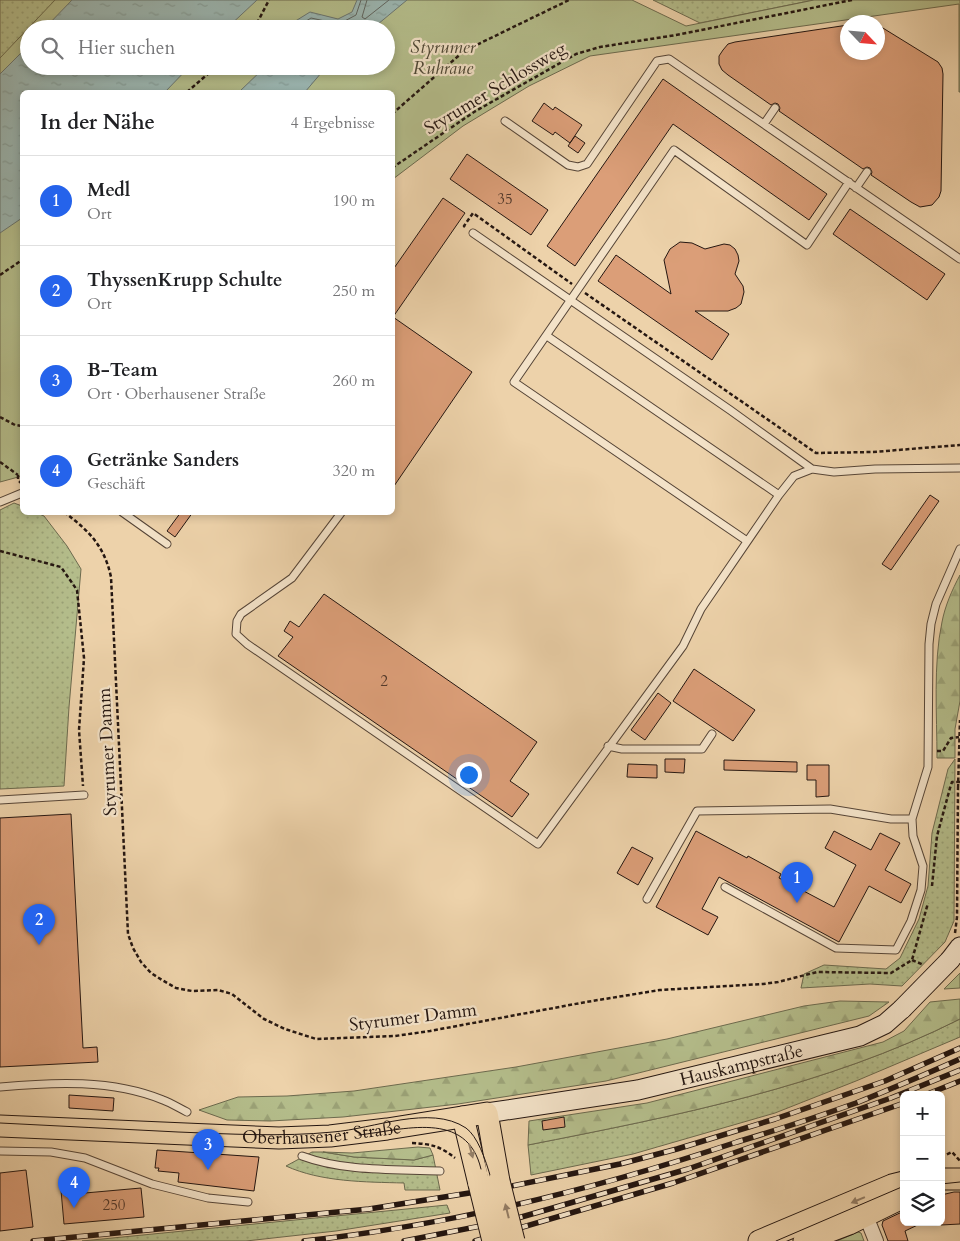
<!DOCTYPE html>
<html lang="de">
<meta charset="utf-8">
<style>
:root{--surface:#fff;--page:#f2f2f2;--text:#202124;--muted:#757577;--line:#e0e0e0;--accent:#2563eb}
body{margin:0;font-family:Cardo,serif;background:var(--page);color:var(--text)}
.controls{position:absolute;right:15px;bottom:15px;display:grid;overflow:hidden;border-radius:8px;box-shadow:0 2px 8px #0003}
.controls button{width:45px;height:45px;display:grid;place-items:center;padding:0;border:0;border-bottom:1px solid var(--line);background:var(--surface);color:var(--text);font:25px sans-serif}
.compass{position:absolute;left:840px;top:15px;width:45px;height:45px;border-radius:50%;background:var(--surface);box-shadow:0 2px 8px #0003;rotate:116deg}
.you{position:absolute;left:468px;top:774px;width:18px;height:18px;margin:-12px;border:4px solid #fff;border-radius:50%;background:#1a73e8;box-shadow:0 0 0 8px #1a73e833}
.badge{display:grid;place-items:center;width:32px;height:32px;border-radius:50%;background:var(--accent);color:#fff;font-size:16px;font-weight:700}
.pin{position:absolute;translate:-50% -41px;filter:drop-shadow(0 1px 2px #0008)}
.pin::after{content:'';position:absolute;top:26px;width:18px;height:15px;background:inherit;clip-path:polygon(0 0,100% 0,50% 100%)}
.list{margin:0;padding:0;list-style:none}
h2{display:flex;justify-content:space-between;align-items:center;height:65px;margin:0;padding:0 20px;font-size:21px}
h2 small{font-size:16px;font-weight:400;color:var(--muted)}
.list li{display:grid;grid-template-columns:32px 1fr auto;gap:15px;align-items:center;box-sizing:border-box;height:90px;padding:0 20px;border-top:1px solid var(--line)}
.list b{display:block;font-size:19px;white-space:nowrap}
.list p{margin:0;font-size:16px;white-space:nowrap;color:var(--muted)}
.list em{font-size:16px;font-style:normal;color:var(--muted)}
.icon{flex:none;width:28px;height:28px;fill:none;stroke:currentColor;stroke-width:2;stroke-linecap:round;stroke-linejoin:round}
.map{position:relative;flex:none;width:960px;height:1241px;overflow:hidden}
.search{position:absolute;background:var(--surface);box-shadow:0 2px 8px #0003;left:20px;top:20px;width:375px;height:55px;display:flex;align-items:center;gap:12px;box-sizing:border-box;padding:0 18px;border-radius:28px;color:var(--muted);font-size:19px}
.panel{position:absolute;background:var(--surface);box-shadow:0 2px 8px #0003;left:20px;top:90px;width:375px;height:425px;border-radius:8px}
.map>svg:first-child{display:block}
</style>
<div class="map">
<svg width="960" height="1241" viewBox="0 0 960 1241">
<defs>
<pattern id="grass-dots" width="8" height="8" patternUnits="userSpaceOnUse" patternTransform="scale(1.25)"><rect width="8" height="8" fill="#b4bd8b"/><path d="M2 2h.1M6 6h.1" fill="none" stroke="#9ba277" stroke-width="1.8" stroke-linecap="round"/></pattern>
<pattern id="forest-firs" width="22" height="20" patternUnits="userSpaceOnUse" patternTransform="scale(1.25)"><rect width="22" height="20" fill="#b4bd8b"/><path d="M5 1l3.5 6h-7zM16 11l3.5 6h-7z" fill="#9ba277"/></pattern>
<pattern id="water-ripples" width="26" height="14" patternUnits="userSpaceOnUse" patternTransform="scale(1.25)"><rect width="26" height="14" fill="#9bb6b1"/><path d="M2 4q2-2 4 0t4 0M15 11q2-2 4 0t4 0" fill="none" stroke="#859c97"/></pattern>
</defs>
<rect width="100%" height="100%" fill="#edd2aa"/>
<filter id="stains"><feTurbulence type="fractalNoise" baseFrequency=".004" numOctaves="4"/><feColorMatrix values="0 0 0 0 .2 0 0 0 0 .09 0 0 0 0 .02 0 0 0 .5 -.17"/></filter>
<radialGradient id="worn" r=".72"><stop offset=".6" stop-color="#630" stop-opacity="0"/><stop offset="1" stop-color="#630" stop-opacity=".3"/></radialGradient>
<!-- grass -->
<path fill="url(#grass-dots)" stroke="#6c6a4e" d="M 0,0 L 72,0 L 29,29 L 0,74 Z
M 653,0 L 814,0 L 700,23 Z
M 14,503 L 22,506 L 22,512 L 37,513 L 44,516 L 67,546 L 81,569 L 69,707 L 64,786 L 0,789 L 0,510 Z
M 955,759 L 954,921 L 945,942 L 902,986 L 870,984 L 801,988 L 804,974 L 824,965 L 886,969 L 900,958 L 919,919 L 928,886 L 932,833 L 948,769 Z
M 960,1019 L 960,1037 L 856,1081 L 775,1113 L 633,1154 L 531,1175 L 528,1145 C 675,1116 825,1087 960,1019 Z
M 312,1152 L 323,1152 L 354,1157 L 414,1160 L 433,1155 L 440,1190 L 405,1190 L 404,1183 C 365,1182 321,1182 286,1166 Z
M 447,1205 L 450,1213 L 336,1231 L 246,1241 L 82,1241 Z"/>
<!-- forest -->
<path fill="url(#forest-firs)" stroke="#6c6a4e" d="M 960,575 L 960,701 L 955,729 L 955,758 L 937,758 C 937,715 933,664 942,622 C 945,606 952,590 960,575 Z
M 960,973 L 960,988 L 944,989 Z
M 960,999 L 960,1019 C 825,1087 675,1116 528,1145 L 529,1121 L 647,1103 L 883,1042 L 904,1031 L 930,1002 Z
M 840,1001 L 889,1002 L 869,1016 L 606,1081 L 458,1104 L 343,1117 L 270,1121 L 227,1120 L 199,1110 L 238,1097 L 287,1096 L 354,1091 L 516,1067 L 667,1039 L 804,1006 Z
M 418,1147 L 430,1148 L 433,1155 L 414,1160 L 354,1157 L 323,1152 L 352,1153 Z"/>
<!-- green -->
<path fill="#b4bd8b" stroke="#6c6a4e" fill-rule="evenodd" d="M 55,0 L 632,0 L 686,26 L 814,0 L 960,0 L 960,92 L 959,92 L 959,4 L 590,56 L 529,86 L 463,126 L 393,179 L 392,92 L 22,92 L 22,476 L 0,482 L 0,58 ZM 29,29 L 386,29 L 386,66 L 29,66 Z
M 858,1232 L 861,1233 L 864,1241 L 837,1241 Z"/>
<!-- water -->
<path fill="url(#water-ripples)" stroke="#6b7671" d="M 72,0 L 257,0 L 226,29 L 44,29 Z
M 357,0 L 407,0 L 372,29 L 287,29 L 289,25 L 310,12 L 338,19 L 352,12 Z
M 29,45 L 29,66 L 190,66 L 165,92 L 22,92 L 22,218 L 0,233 L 0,74 Z
M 266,66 L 327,66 L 305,92 L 239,92 Z"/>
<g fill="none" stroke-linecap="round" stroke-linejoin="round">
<!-- shore -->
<path stroke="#606661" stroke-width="1" d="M 367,0 L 362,17 L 365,19 L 389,0
M 293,29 L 311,18 L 339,24 L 356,15 L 361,0"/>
</g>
<!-- building -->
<path fill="#db9e78" stroke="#241611" d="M 848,25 L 848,52 L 878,52 L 878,25 L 938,62 L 942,68 L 943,74 L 941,191 L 939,197 L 932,205 L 920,207 L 911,202 L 871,175 L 872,172 L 870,168 L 867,167 L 863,169 L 779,111 L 780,108 L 778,104 L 775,103 L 771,105 L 728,75 L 722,70 L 719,64 L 719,56 L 723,50 L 728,44 L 735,42 Z
M 663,79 L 827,194 L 809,220 L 673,124 L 575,266 L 547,246 Z
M 544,103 L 553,110 L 555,107 L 582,125 L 570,143 L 555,132 L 553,135 L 532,121 Z
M 575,136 L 585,143 L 578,153 L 568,146 Z
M 467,154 L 548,210 L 531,235 L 450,179 Z
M 443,198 L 465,213 L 393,317 L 472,372 L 392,489 L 392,271 Z
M 850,209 L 945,274 L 927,300 L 833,234 Z
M 680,242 L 692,243 L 705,249 L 724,244 L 730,245 L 735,249 L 738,255 L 739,261 L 735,274 L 743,286 L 744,292 L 741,304 L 736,308 L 728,311 L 695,311 L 729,334 L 712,360 L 598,281 L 616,255 L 671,294 L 664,260 L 670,249 Z
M 930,495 L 939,501 L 891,570 L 882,564 Z
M 181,512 L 193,512 L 175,537 L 167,531 Z
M 324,594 L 537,742 L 510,781 L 529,794 L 512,817 L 278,656 L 293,637 L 284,631 L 290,621 L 299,627 Z
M 694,669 L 755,710 L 733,741 L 673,701 Z
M 658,693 L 671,703 L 645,740 L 631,730 Z
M 665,759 L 685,759 L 684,773 L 665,772 Z
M 724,760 L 797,762 L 797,772 L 724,770 Z
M 628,764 L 657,765 L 657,778 L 627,777 Z
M 807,765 L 829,765 L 829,796 L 816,797 L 816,780 L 807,780 Z
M 71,814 L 83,1048 L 97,1047 L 98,1062 L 0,1067 L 0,818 Z
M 696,831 L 747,858 L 748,856 L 781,874 L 779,878 L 834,907 L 856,865 L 825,848 L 834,831 L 871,850 L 880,833 L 900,843 L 885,870 L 911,884 L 901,903 L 869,886 L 839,942 L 719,877 L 702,909 L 718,917 L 708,935 L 656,907 Z
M 632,847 L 653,858 L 638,885 L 617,873 Z
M 69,1095 L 114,1098 L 113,1111 L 69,1108 Z
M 564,1117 L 565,1127 L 543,1130 L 542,1121 Z
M 157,1150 L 259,1157 L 254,1191 L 178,1182 L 179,1173 L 158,1171 L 159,1168 L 155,1168 Z
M 26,1170 L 33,1227 L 0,1231 L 0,1173 Z
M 83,1176 L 85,1193 L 141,1188 L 144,1217 L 64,1224 L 60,1179 Z
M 954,1192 L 960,1192 L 960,1224 L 941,1225 L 941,1195 Z
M 904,1211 L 904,1222 L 924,1222 L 905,1231 L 908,1241 L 888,1241 L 882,1225 L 883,1221 Z"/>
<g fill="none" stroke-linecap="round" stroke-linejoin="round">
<!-- lane casing -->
<g stroke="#564537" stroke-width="9">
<path id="lane" d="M 505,121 L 568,165 L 578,167 L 587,164 L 657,61 L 669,59 L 960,259
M 764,124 L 775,108
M 856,188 L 867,172
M 473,233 L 730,410 L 812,469 L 834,472 L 875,469 L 960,468
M 547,336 L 779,495
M 0,502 L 22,493
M 122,512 L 167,544
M 341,513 L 292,578 L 241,614 L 237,621 L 236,634 L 247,644 L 538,844 L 683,646 L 701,609 L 779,495 L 794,476 L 812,469
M 747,541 L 514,382 L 674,150 L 807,245 L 849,182
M 608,746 L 622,749 L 702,749 L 712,734
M 0,800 L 84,795
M 725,887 L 836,948 L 896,950 L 911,921 L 921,890 L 923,866 L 913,836 L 912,819 L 928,767 L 929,644 L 931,624 L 936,604 L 960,549
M 647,899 L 697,811 L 830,809 L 891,819 L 912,819
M 0,1087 C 53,1082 112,1079 163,1100 C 171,1103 179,1108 187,1112
M 0,1151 L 51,1152 L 85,1158 L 152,1184 L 208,1198 L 248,1202
M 302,1156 C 345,1172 395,1169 440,1171"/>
</g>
<!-- street casing -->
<g stroke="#564537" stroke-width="16">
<path id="street" d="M 866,1216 L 876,1241"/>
</g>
<!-- secondary casing -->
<g stroke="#241611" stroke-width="21">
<g id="secondary">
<path d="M 950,960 L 960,947"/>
<path id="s1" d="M 487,1113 L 638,1090 L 860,1036 L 885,1024 L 902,1009"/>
</g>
</g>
<!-- primary casing -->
<g stroke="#241611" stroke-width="23">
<g id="primary">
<path d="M 463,1117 L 479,1184"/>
<path id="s2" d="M 0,1126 L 279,1138 L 330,1136 L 387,1129 L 487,1113 L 499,1181"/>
<path d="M 941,1179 L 960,1179"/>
<path d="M 759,1241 L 892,1185 L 904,1182"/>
<path d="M 804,1241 L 849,1224 L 904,1197"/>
</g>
</g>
<!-- path -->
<path stroke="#241611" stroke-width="2.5" stroke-dasharray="4 2.5" stroke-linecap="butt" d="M 254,29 L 269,0
M 187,92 L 217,66
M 392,114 L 464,51 L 569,0
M 392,168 L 474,112 L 576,54 L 600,47 L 676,35 L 852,0
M 465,227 L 464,226 L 473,213 L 572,284
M 0,275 L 22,260
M 585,293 L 816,453 L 873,452 L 960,445
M 0,417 L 15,425 L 22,426
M 0,462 L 18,475
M 18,475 L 18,480 L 22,484
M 64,512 C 89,531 104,545 111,577 L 128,934 L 133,948 L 141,962 L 151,973 L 162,980 L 176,988 L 192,991 L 218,990 L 232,994 L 264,1019 L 285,1029 L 316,1039 L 395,1036 L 430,1031 L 586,1002 L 660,990 L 763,984 L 778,982 L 817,972 L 891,973 L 912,960 L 928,903
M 0,551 L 61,567 L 77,590 L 84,658 L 79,730 L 83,786
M 937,751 L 943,751 L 951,738 L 959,737
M 958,788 L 960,720
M 932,886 L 937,836 L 950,788 L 952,782 L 960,782
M 955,933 L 957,917 L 958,787
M 912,960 L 924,965
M 412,1143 C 431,1144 440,1146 455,1158
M 941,1157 L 952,1152 L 960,1161"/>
<!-- lane -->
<use href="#lane" stroke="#f3e2c8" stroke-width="7"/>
<!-- street -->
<use href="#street" stroke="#f3e2c8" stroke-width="14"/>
<!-- secondary -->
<use href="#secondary" stroke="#f3e2c8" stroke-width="19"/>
<!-- primary -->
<use href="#primary" stroke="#edd2aa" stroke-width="21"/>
<!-- tram -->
<path stroke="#241611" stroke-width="1" d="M 0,1123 C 59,1126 119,1129 178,1132 C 229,1134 282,1137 333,1132 C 373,1129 430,1104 466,1128 C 488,1144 499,1214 505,1241
M 359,1135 C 403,1130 467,1109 481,1169
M 941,1184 L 960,1182
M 776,1241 L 904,1186"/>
<!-- rail casing -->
<g stroke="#241611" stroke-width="5.5">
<path id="rail" d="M 925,1095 L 960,1081
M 33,1241 L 369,1209 L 507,1187 L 620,1164 L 677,1149 L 775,1119 L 885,1081 L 960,1048
M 304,1241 C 452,1225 596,1189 737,1142 C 777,1130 817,1117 856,1103 C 891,1089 926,1074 960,1059
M 404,1241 L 511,1220 L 688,1169 L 891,1098 L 960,1070
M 475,1241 L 673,1183 L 904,1103"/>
</g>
<!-- rail -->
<use href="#rail" stroke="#f3e2c8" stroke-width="4" stroke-dasharray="11" stroke-linecap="butt"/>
<!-- secondary-bridge casing -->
<g stroke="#241611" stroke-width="21" stroke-linecap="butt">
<path id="secondary-bridge" d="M 902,1009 L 950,960"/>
</g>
<!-- primary-bridge casing -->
<g stroke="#241611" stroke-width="23" stroke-linecap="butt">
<path id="primary-bridge" d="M 499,1181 L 514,1241
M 479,1184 L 493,1241"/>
</g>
<!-- secondary-bridge -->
<use href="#secondary-bridge" stroke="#f3e2c8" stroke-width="19"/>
<!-- primary-bridge -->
<use href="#primary-bridge" stroke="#edd2aa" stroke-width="21"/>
</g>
<!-- one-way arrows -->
<defs><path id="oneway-solid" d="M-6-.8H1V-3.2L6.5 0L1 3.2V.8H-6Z" transform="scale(1.25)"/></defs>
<g fill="#937d65">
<use href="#oneway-solid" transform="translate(471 1151) rotate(75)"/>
<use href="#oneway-solid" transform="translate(858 1200) rotate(157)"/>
<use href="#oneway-solid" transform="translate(507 1211) rotate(-104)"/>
</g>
<g text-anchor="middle" stroke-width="4.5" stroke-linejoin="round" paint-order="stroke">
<!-- number labels -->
<g font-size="15" fill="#52382b">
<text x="505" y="204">35</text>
<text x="384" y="686">2</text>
<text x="114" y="1210">250</text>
</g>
<!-- park labels -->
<g font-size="18" font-style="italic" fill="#4f4836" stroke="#f3e2c8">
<text x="443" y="53">Styrumer<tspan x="443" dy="21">Ruhraue</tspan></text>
</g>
<!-- street labels -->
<g font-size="18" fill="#241611" stroke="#f3e2c8">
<text transform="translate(495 88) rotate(-31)" y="6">Styrumer Schlossweg</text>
<text transform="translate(107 752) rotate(-93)" y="6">Styrumer Damm</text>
<text transform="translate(413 1017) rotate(-7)" y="6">Styrumer Damm</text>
<text dy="6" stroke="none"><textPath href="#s1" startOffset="259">Hauskampstraße</textPath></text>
<text dy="6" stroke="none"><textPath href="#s2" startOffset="322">Oberhausener Straße</textPath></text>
</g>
</g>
<rect width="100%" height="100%" filter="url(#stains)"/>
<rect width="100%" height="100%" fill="url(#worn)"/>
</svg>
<div class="controls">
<button>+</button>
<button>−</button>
<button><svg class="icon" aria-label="layers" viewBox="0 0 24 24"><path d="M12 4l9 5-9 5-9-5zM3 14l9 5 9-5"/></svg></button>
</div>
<svg class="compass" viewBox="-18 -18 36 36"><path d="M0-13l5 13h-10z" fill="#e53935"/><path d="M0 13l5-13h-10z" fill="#757577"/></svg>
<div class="you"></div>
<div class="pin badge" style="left:797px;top:903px">1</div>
<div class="pin badge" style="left:39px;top:945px">2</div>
<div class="pin badge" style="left:208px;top:1170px">3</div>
<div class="pin badge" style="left:74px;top:1208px">4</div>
<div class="search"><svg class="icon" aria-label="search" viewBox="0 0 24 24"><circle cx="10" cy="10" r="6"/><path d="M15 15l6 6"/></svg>Hier suchen</div>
<section class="panel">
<h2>In der Nähe<small>4 Ergebnisse</small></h2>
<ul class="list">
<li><span class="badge">1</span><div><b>Medl</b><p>Ort</p></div><em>190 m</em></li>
<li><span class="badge">2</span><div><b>ThyssenKrupp Schulte</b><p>Ort</p></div><em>250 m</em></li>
<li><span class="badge">3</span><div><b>B-Team</b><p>Ort · Oberhausener Straße</p></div><em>260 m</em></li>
<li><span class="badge">4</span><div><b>Getränke Sanders</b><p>Geschäft</p></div><em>320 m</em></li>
</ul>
</section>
</div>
